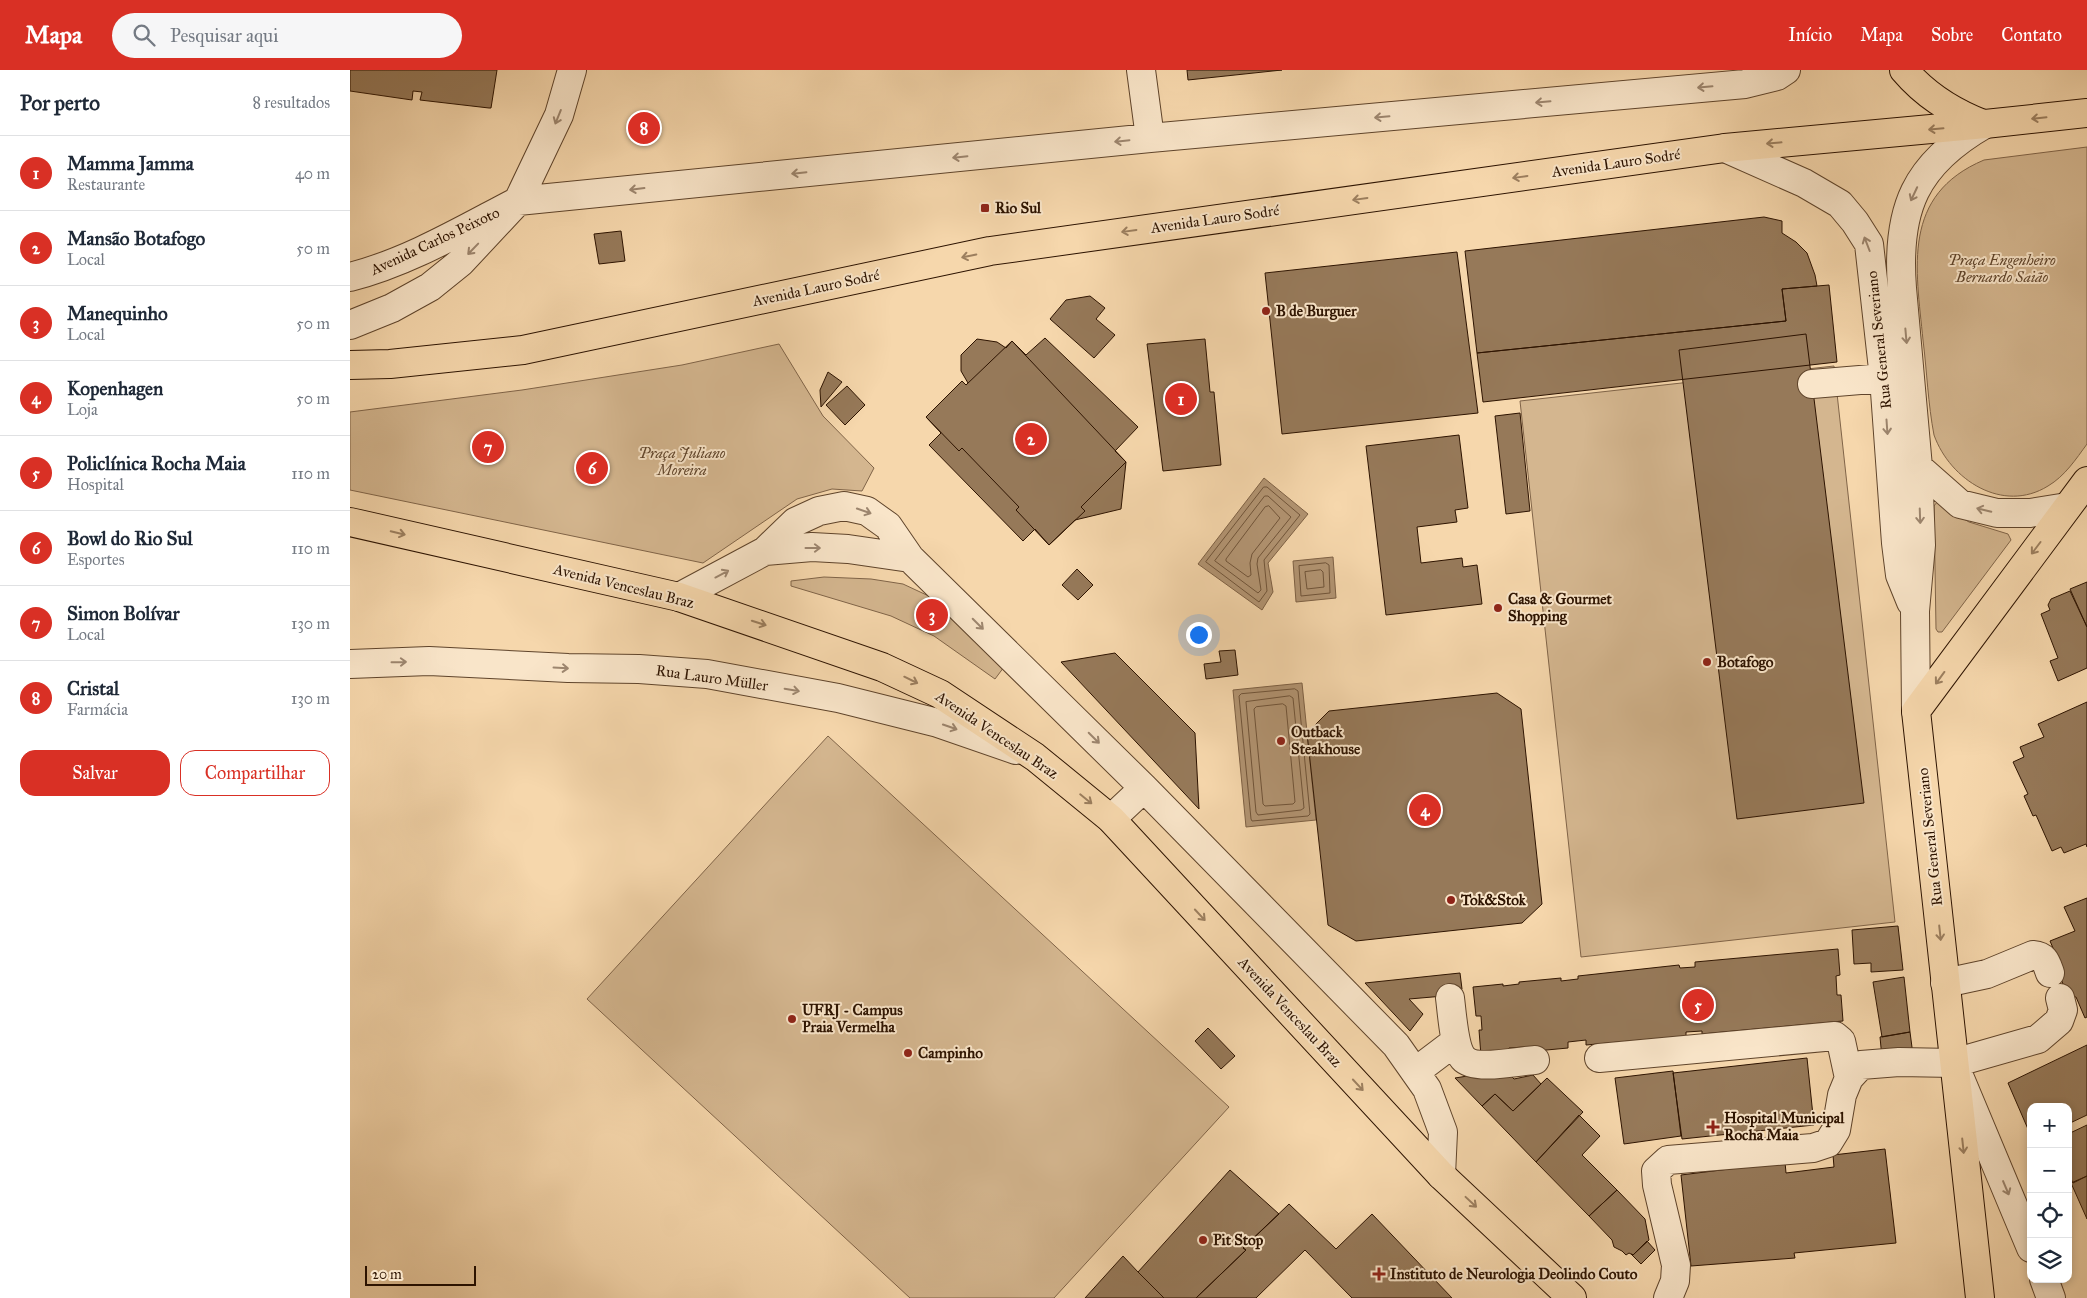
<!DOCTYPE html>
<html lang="pt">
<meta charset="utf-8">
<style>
:root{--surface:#fff;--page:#f6f6f7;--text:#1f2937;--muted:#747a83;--line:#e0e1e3;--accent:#d93025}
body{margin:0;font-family:"IM FELL Great Primer",serif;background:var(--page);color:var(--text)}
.controls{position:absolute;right:15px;bottom:15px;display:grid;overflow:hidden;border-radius:10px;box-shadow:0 2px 8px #0003}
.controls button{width:45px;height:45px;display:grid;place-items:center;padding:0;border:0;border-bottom:1px solid var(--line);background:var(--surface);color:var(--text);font:25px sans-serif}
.scale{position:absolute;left:15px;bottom:12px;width:111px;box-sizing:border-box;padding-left:5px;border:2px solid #2d1300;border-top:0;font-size:14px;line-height:18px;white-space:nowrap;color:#2d1300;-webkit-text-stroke:4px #f9e5c9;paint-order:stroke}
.you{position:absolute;left:848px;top:564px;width:18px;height:18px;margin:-12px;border:4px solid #fff;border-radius:50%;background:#1a73e8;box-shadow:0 0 0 8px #1a73e833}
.badge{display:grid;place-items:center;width:32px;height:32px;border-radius:50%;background:var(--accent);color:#fff;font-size:16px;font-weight:700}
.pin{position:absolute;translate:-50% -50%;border:2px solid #fff;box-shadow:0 1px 5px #0006}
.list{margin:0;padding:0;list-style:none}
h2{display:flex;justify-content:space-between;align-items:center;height:65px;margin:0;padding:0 20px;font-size:21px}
h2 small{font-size:16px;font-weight:400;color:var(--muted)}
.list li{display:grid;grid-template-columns:32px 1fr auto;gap:15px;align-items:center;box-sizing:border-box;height:75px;padding:0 20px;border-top:1px solid var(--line)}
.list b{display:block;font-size:19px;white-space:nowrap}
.list p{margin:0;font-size:16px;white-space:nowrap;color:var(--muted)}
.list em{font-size:16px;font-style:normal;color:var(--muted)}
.actions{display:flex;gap:10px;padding:15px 20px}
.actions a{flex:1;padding:11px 0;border:1px solid var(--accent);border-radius:15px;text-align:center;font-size:18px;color:var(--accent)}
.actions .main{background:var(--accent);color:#fff}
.icon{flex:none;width:28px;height:28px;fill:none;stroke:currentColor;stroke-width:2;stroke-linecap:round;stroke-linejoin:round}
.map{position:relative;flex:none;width:1737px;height:1228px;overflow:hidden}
header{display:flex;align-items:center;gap:30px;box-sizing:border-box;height:70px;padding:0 25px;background:var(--accent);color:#fff}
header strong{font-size:24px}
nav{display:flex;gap:28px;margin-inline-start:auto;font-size:18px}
.search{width:350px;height:45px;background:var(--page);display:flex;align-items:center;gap:12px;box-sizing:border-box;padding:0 18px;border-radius:28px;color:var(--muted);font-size:19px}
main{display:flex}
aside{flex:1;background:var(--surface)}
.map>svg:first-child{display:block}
</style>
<header>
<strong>Mapa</strong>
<div class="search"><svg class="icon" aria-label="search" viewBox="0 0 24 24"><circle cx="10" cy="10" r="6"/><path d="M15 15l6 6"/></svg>Pesquisar aqui</div>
<nav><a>Início</a><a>Mapa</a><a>Sobre</a><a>Contato</a></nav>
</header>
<main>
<aside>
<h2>Por perto<small>8 resultados</small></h2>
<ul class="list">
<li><span class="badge">1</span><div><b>Mamma Jamma</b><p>Restaurante</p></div><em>40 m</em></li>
<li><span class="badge">2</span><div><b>Mansão Botafogo</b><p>Local</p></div><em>50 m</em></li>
<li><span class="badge">3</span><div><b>Manequinho</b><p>Local</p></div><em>50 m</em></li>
<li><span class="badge">4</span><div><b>Kopenhagen</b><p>Loja</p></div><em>50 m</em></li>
<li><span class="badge">5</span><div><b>Policlínica Rocha Maia</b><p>Hospital</p></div><em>110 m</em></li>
<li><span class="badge">6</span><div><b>Bowl do Rio Sul</b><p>Esportes</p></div><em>110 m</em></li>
<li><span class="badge">7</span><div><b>Simon Bolívar</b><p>Local</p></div><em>130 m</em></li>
<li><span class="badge">8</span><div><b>Cristal</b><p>Farmácia</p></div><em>130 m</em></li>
</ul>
<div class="actions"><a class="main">Salvar</a><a>Compartilhar</a></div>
</aside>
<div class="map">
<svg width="1737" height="1228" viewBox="0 0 1737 1228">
<rect width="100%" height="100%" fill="#f6d7ac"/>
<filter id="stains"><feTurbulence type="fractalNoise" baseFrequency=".004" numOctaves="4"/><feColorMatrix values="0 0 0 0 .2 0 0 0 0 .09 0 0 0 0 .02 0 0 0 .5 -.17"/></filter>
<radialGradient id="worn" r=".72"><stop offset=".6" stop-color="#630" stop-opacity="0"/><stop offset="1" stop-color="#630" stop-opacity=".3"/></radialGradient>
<!-- green -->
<path fill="#d4b68f" stroke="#806448" d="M 1737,77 L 1737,374 C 1726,389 1715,406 1698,416 C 1653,444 1600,410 1584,365 C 1578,334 1577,302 1573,270 C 1566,198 1551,125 1634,90 Z
M 429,274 L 473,346 L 524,398 L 512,421 L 482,419 L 447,429 L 353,493 L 0,420 L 0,342 L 172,320 L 332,295 Z
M 1484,296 L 1545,852 L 1231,887 L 1170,331 Z
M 1587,432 L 1619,452 L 1658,464 L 1661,470 L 1592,562 L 1588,562 L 1586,559 L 1584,436 Z
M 474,507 L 521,509 L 553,514 L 583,528 L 654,597 L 645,609 L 584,566 L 541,546 L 441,516 L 441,511 Z
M 478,666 L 879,1037 L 704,1228 L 560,1228 L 237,929 Z"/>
<!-- water -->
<path fill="#b29472" stroke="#7d6044" d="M 914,408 L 958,444 L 918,493 L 923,522 L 912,540 L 848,494 Z
M 983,487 L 986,528 L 946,532 L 943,491 Z
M 952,613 L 966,750 L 896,757 L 883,620 Z"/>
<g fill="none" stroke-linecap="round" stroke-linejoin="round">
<!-- shore -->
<path stroke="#705439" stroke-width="1" d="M 914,417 L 917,417 L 950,445 L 914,490 L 917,521 L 909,532 L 856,492 Z
M 915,426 L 918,426 L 941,447 L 908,488 L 907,494 L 911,520 L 908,523 L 865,491 Z
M 919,436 L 930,448 L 902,484 L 900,493 L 901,505 L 898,507 L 876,491 L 876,489 L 915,437 Z
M 976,493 L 979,495 L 980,523 L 951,526 L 949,496 Z
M 971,500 L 973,502 L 974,517 L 957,519 L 955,502 Z
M 945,619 L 948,621 L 960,744 L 958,746 L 902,751 L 901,749 L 889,626 L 891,624 Z
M 940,626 L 943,628 L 954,738 L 951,740 L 908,745 L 906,742 L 896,632 Z
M 933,634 L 936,636 L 945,732 L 943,734 L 915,736 L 913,734 L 904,639 L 906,637 Z"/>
</g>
<!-- building -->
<path fill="#967959" stroke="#2d1300" d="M 0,0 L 147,0 L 141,38 L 139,38 L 70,30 L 72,22 L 63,21 L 62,30 L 0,21 Z
M 837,0 L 932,0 L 838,10 Z
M 1414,147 L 1432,151 L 1432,163 L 1446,172 L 1457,183 L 1465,205 L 1467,216 L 1432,219 L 1436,251 L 1127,283 L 1115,181 Z
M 271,161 L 275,191 L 249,194 L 244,164 Z
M 1107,182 L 1128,343 L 932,364 L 915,203 Z
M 1479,215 L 1487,292 L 1133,332 L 1127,283 L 1436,251 L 1432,219 Z
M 740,226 L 755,238 L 746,249 L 765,265 L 744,288 L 700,249 L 716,230 Z
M 1456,264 L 1514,733 L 1387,749 L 1329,280 Z
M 695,268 L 788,357 L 765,381 L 776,392 L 771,439 L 725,450 L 699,475 L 685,459 L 673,471 L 579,375 L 591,363 L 576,347 L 612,311 L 616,315 L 618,313 L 611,301 L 611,285 L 627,269 L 647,272 L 656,278 L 662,271 L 676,285 Z
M 855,269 L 860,322 L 864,322 L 871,395 L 813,401 L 797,274 Z
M 662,271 L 776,392 L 731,437 L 735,441 L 699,475 L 666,440 L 669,437 L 612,378 L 609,381 L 576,347 L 612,311 L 616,315 Z
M 478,302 L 492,312 L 471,337 L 470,320 Z
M 497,316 L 515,335 L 495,355 L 476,335 Z
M 1170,343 L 1180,441 L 1156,444 L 1145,346 Z
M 1109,365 L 1118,438 L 1105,440 L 1107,452 L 1067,457 L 1071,493 L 1112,488 L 1113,497 L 1127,495 L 1132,534 L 1036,545 L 1016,376 Z
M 727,499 L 743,515 L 728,530 L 712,515 Z
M 1737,512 L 1737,557 L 1720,519 Z
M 1720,521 L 1737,557 L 1737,598 L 1708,611 L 1700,591 L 1708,588 L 1691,544 L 1700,540 L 1698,535 L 1701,529 Z
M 885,580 L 888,605 L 856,609 L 854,594 L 871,592 L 869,581 Z
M 765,583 L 845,663 L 849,739 L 711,592 Z
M 1147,623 L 1171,639 L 1192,834 L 1172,853 L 1006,871 L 978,855 L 957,663 L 979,641 Z
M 1737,632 L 1737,777 L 1736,774 L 1714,783 L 1711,777 L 1702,781 L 1686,745 L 1683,746 L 1674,726 L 1678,724 L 1663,692 L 1674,687 L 1670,677 L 1694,667 L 1688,654 Z
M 1737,828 L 1737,947 L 1735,948 L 1726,927 L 1718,927 L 1706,896 L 1709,892 L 1700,871 L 1725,861 L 1714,837 Z
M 1548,856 L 1553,900 L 1521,902 L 1521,893 L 1504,894 L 1502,860 Z
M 1488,879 L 1490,905 L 1486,906 L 1487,925 L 1491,925 L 1493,951 L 1352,964 L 1352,961 L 1336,962 L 1336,966 L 1236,975 L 1236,970 L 1218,972 L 1218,978 L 1175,982 L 1174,977 L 1159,978 L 1159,983 L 1131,986 L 1129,960 L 1132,960 L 1131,946 L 1126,946 L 1123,917 L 1153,914 L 1153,916 L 1169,914 L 1169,912 L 1211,908 L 1211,911 L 1228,909 L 1228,906 L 1329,895 L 1330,898 L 1345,897 L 1345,892 Z
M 1110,903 L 1112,919 L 1093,921 L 1094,926 L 1059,929 L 1073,944 L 1060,961 L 1015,913 Z
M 1554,907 L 1560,962 L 1532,967 L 1523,912 Z
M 858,958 L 885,986 L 871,999 L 845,971 Z
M 1560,962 L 1563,985 L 1532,988 L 1530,967 Z
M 1737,975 L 1737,1045 L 1718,1054 L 1718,1037 L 1681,1037 L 1681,1066 L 1658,1013 Z
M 1457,988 L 1464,1055 L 1332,1069 L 1323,1003 Z
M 1155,1000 L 1164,1009 L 1183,1005 L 1191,1014 L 1163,1041 L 1145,1024 L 1132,1036 L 1105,1008 Z
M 1323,1001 L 1331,1066 L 1274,1074 L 1265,1008 Z
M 1197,1008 L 1233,1042 L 1186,1092 L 1132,1036 L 1145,1024 L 1163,1041 Z
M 1229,1045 L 1250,1066 L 1232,1085 L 1267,1120 L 1239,1146 L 1186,1092 Z
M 1737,1055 L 1737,1106 L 1723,1113 L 1718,1103 L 1718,1064 Z
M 1535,1079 L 1546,1173 L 1444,1183 L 1445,1188 L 1341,1196 L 1331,1105 L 1435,1092 L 1436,1103 L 1484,1097 L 1483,1085 Z
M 880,1100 L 929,1144 L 893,1178 L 896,1180 L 846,1228 L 814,1228 L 788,1202 Z
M 1737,1106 L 1737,1149 L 1721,1113 Z
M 1267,1120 L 1295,1149 L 1299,1170 L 1283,1185 L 1279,1183 L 1276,1185 L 1272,1181 L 1264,1177 L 1262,1170 L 1239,1146 Z
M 939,1134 L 986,1179 L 1022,1144 L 1102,1228 L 1002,1228 L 955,1180 L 906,1228 L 846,1228 L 896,1180 L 893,1178 Z
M 1297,1171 L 1305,1180 L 1291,1194 L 1281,1184 L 1283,1185 Z
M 773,1186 L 788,1202 L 814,1228 L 735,1228 Z"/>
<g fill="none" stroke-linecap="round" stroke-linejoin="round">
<!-- minor casing -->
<g stroke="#5f442b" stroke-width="30">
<path id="minor" d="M 791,0 L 800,68
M 1375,78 L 1454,113 L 1490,134 L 1505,152 L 1519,174 L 1534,308 L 1546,473 L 1550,505 L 1561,532
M 0,207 C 59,192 114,159 168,131 L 800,68 L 1395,14 L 1427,6 L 1436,0
M 0,255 L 42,238 L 80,217 L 111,192 L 168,131 L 209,45 L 222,0
M 1462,314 L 1534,308
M 1568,397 L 1610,434 L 1647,443 L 1680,443 L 1717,437
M 415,481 L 462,477 L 498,479 L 560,488
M 329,527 L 415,481 L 445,452 L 469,441 L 494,436 L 517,441 L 538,456 L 560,488 L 794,718 L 1046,975 L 1077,1019 L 1093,1062 L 1091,1105
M 0,594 L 79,591 L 218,598 L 289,599 L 357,604 L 488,628 L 588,653 L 666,680
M 1566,641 L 1565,541 L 1571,475 L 1568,397 L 1552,218 C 1546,139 1565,94 1635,54
M 761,749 L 794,718
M 1595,913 L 1637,904 L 1683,885 C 1695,886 1696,892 1700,903
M 1100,928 C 1102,943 1104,978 1113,988 C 1124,1001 1169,991 1185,990
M 1249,988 L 1485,966 L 1491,971 L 1499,1008
M 1065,1002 L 1106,971
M 1609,1006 L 1681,1178
M 1694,1209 L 1701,1228
M 1318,1228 L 1325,1211 L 1326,1195 L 1307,1115 L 1306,1101 L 1318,1090 L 1463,1078 L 1478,1073 L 1486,1060 L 1492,1025 L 1499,1008 L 1511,995 L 1549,992 L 1604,993 L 1688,969 L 1709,951 L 1713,940 L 1710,928"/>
</g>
<!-- major casing -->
<g stroke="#2d1300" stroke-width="30">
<path id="major" d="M 1630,1228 L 1566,641 L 1737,411"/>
</g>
<!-- highway casing -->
<g stroke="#2d1300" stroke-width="30">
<path id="highway" d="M 1554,0 C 1576,26 1602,42 1633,54
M 0,295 L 40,294 L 173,280 L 640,181 L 1375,78 L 1635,54 L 1737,43
M 0,452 L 329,527 L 532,597 L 590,624 L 685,687 L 761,749 L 1091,1105 L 1222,1228"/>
</g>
<!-- minor -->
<use href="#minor" stroke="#f9e5c9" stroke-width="28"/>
<!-- major -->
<use href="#major" stroke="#f6d7ac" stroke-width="28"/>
<!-- highway -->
<use href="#highway" stroke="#f6d7ac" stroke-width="28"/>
</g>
<!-- one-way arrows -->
<defs><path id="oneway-shaft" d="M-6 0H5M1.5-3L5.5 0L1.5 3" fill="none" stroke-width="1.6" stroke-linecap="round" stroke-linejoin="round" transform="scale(1.25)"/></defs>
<g stroke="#9d866f">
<use href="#oneway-shaft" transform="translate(1355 17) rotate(175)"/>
<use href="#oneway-shaft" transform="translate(1193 32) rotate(175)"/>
<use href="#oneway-shaft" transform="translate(208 47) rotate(112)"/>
<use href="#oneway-shaft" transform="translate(1032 47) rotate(175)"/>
<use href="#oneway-shaft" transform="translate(772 71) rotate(174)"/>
<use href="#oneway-shaft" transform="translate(610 87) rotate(174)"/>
<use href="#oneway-shaft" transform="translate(449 103) rotate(174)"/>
<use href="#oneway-shaft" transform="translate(287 119) rotate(173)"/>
<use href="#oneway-shaft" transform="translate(1564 124) rotate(115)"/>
<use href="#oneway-shaft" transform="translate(1517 174) rotate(-111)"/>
<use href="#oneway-shaft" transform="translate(123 179) rotate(134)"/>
<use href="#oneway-shaft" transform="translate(1556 266) rotate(85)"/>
<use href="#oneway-shaft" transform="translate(1537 357) rotate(86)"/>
<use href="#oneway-shaft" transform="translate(1634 440) rotate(-166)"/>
<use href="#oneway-shaft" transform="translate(514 441) rotate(19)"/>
<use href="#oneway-shaft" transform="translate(1570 446) rotate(88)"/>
<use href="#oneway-shaft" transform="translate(463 478)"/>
<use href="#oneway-shaft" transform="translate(372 504) rotate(-28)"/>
<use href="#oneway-shaft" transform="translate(628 554) rotate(45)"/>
<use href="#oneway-shaft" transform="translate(49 592) rotate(-1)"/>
<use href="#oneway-shaft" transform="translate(211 598) rotate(3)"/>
<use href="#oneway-shaft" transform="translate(442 620) rotate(10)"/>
<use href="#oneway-shaft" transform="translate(600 657) rotate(19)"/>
<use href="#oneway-shaft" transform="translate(744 668) rotate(45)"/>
<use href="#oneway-shaft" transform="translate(1656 1118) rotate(67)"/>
</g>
<g stroke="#9c7f5f">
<use href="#oneway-shaft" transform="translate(1689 48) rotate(174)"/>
<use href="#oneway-shaft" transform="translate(1586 59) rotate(175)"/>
<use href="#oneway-shaft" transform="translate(1424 73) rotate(175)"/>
<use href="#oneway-shaft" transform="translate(1170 107) rotate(172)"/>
<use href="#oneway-shaft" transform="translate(1010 129) rotate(172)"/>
<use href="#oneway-shaft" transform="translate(779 161) rotate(172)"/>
<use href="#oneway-shaft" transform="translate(619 186) rotate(168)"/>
<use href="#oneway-shaft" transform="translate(48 463) rotate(13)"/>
<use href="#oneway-shaft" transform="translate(1686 478) rotate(127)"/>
<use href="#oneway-shaft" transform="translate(409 553) rotate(18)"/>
<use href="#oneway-shaft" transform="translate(1590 608) rotate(126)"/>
<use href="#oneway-shaft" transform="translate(561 610) rotate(26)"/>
<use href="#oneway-shaft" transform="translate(736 729) rotate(39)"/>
<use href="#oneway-shaft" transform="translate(850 845) rotate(47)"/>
<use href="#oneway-shaft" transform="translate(1590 863) rotate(84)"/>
<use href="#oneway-shaft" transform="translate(1008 1015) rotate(47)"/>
<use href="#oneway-shaft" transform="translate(1613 1076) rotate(84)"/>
<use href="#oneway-shaft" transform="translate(1121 1132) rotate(43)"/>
</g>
<!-- markers -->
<g fill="#8f2418" stroke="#f9e5c9" stroke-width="2">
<rect x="630" y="133" width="10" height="10" rx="2.5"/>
<circle cx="916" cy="241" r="5"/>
<circle cx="1148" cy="538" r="5"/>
<circle cx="1357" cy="592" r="5"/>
<circle cx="931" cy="671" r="5"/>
<circle cx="1101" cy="830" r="5"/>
<circle cx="442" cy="949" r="5"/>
<circle cx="558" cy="983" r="5"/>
<path d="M1360.5 1049.5h5v5h5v5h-5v5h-5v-5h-5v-5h5z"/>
<circle cx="853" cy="1170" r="5"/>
<path d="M1026.5 1196.5h5v5h5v5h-5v5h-5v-5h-5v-5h5z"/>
</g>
<g text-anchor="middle" stroke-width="4" stroke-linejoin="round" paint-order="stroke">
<!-- street labels -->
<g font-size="15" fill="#2d1300" stroke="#f9e5c9">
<text transform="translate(1266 93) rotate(-8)" y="5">Avenida Lauro Sodré</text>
<text transform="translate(865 149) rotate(-8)" y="5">Avenida Lauro Sodré</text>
<text transform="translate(85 171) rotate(-25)" y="5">Avenida Carlos Peixoto</text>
<text transform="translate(466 218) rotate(-12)" y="5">Avenida Lauro Sodré</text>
<text transform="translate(1529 270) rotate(-96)" y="5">Rua General Severiano</text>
<text transform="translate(274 516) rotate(14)" y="5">Avenida Venceslau Braz</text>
<text transform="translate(362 608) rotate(8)" y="5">Rua Lauro Müller</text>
<text transform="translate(647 665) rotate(34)" y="5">Avenida Venceslau Braz</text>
<text transform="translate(1580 767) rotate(-96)" y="5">Rua General Severiano</text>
<text transform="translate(940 942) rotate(47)" y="5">Avenida Venceslau Braz</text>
</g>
<!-- poi labels -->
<g font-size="15" font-weight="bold" fill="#2d1300" stroke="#f9e5c9" text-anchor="start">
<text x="645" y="143">Rio Sul</text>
<text x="926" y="246">B de Burguer</text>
<text x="1158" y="534">Casa &amp; Gourmet<tspan x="1158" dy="17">Shopping</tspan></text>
<text x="1367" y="597">Botafogo</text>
<text x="941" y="667">Outback<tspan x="941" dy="17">Steakhouse</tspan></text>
<text x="1111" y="835">Tok&amp;Stok</text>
<text x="452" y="945">UFRJ - Campus<tspan x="452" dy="17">Praia Vermelha</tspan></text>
<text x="568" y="988">Campinho</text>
<text x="1374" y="1053">Hospital Municipal<tspan x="1374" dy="17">Rocha Maia</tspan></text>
<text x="863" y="1175">Pit Stop</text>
<text x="1040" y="1209">Instituto de Neurologia Deolindo Couto</text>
</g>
<!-- park labels -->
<g font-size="15" font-style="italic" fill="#5f442b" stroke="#f9e5c9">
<text x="1652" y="195">Praça Engenheiro<tspan x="1652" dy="17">Bernardo Saião</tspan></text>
<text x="332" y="388">Praça Juliano<tspan x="332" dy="17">Moreira</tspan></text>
</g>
</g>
<rect width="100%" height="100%" filter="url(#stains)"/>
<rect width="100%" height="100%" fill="url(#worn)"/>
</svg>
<div class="controls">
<button>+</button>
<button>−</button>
<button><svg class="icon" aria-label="locate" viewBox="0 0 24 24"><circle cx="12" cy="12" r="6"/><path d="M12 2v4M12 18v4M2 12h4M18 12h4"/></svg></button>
<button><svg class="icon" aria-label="layers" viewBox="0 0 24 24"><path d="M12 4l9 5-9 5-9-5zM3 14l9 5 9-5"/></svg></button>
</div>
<div class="scale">20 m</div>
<div class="you"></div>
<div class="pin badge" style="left:831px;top:329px">1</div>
<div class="pin badge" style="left:681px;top:369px">2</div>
<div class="pin badge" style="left:582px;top:545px">3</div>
<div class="pin badge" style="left:1075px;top:740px">4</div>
<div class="pin badge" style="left:1348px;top:935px">5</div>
<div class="pin badge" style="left:242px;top:398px">6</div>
<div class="pin badge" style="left:138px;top:377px">7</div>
<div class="pin badge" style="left:294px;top:58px">8</div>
</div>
</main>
